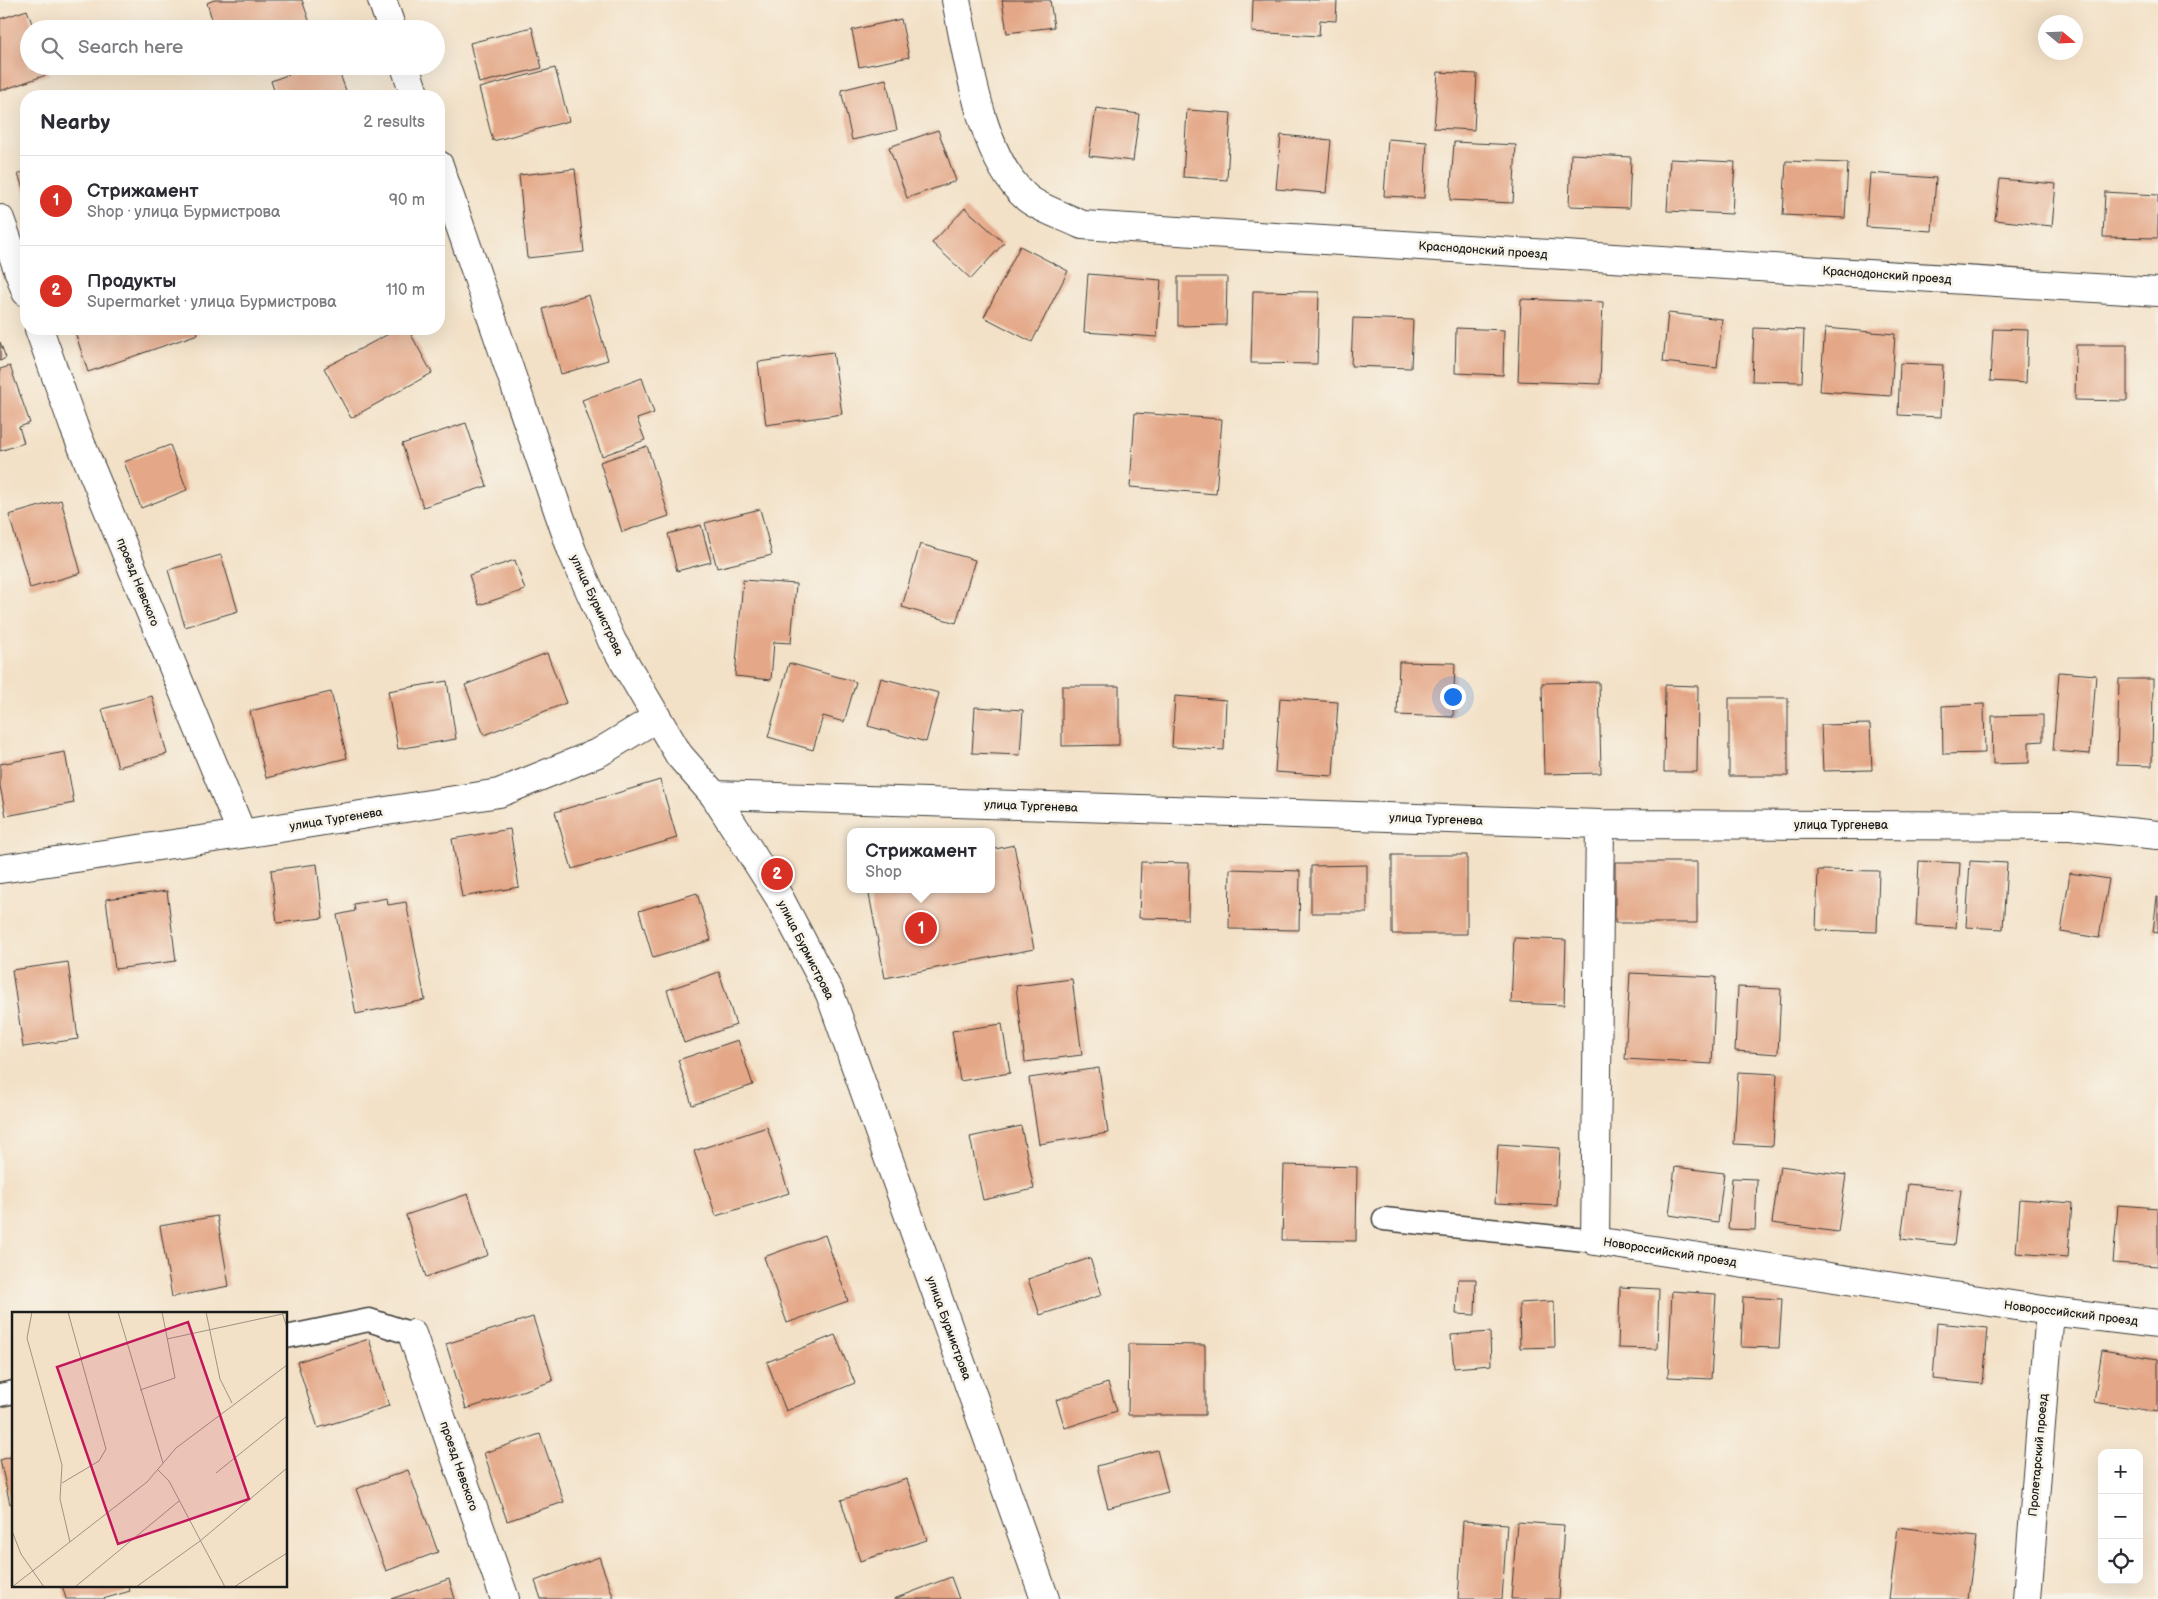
<!DOCTYPE html>
<meta charset="utf-8">
<style>
:root{--surface:#fff;--page:#f7f7f7;--text:#2b2b33;--muted:#7c7c81;--line:#e1e1e2;--accent:#d93025}
body{margin:0;font-family:"Balsamiq Sans",sans-serif;background:var(--page);color:var(--text)}
.controls{position:absolute;right:15px;bottom:15px;display:grid;overflow:hidden;border-radius:10px;box-shadow:0 5px 20px #0002}
.controls button{width:45px;height:45px;display:grid;place-items:center;padding:0;border:0;border-bottom:1px solid var(--line);background:var(--surface);color:var(--text);font:25px sans-serif}
.compass{position:absolute;left:2038px;top:15px;width:45px;height:45px;border-radius:50%;background:var(--surface);box-shadow:0 5px 20px #0002;rotate:109deg}
.you{position:absolute;left:1452px;top:696px;width:18px;height:18px;margin:-12px;border:4px solid #fff;border-radius:50%;background:#1a73e8;box-shadow:0 0 0 8px #1a73e833}
.badge{display:grid;place-items:center;width:32px;height:32px;border-radius:50%;background:var(--accent);color:#fff;font-size:16px;font-weight:700}
.pin{position:absolute;translate:-50% -50%;border:2px solid #fff;box-shadow:0 1px 5px #0006}
.popup{position:absolute;left:847px;top:828px;width:148px;height:65px;box-sizing:border-box;display:grid;place-content:center;border-radius:10px;background:var(--surface);filter:drop-shadow(0 1px 4px #0005);font-size:16px;white-space:nowrap;color:var(--muted)}
.popup b{font-size:19px;color:var(--text)}
.popup::after{content:'';position:absolute;left:50%;top:100%;margin-left:-10px;border:10px solid transparent;border-top-color:var(--surface)}
.list{margin:0;padding:0;list-style:none}
h2{display:flex;justify-content:space-between;align-items:center;height:65px;margin:0;padding:0 20px;font-size:21px}
h2 small{font-size:16px;font-weight:400;color:var(--muted)}
.list li{display:grid;grid-template-columns:32px 1fr auto;gap:15px;align-items:center;box-sizing:border-box;height:90px;padding:0 20px;border-top:1px solid var(--line)}
.list b{display:block;font-size:19px;white-space:nowrap}
.list p{margin:0;font-size:16px;white-space:nowrap;color:var(--muted)}
.list em{font-size:16px;font-style:normal;color:var(--muted)}
.icon{flex:none;width:28px;height:28px;fill:none;stroke:currentColor;stroke-width:2;stroke-linecap:round;stroke-linejoin:round}
.map{position:relative;flex:none;width:2158px;height:1599px;overflow:hidden}
.search{position:absolute;background:var(--surface);box-shadow:0 5px 20px #0002;left:20px;top:20px;width:425px;height:55px;display:flex;align-items:center;gap:12px;box-sizing:border-box;padding:0 18px;border-radius:28px;color:var(--muted);font-size:19px}
.panel{position:absolute;background:var(--surface);box-shadow:0 5px 20px #0002;left:20px;top:90px;width:425px;height:245px;border-radius:20px}
.map>svg:first-child{display:block}
</style>
<div class="map">
<svg width="2158" height="1599" viewBox="0 0 2158 1599">
<rect width="100%" height="100%" fill="#f7f3e8"/>
<filter id="ink" filterUnits="userSpaceOnUse"><feTurbulence type="fractalNoise" baseFrequency=".02" numOctaves="2"/><feDisplacementMap in="SourceGraphic" scale="10" xChannelSelector="R" yChannelSelector="G"/><feConvolveMatrix kernelMatrix="1 2 1 2 8 2 1 2 1" color-interpolation-filters="sRGB"/></filter>
<filter id="wash" filterUnits="userSpaceOnUse"><feTurbulence type="fractalNoise" baseFrequency=".0096" numOctaves="4" result="noise"/><feDisplacementMap in="SourceGraphic" scale="20" xChannelSelector="R" yChannelSelector="G"/><feGaussianBlur stdDeviation="1.12" result="paint"/><feColorMatrix in="noise" values="0 0 0 0 0 0 0 0 0 0 0 0 0 0 0 0 0 1.4 0 .05"/><feComposite in="paint" operator="in"/></filter>
<g filter="url(#wash)">
<rect width="100%" height="100%" fill="#f3e1c7"/>
<g id="blocks">
<!-- building -->
<path fill="#e4a787" d="M 214,0 L 302,0 L 312,29 L 215,29 L 207,3 Z
M 1002,0 L 1050,0 L 1054,27 L 1007,33 Z
M 1253,0 L 1337,0 L 1336,21 L 1320,20 L 1319,36 L 1252,32 Z
M 27,10 L 34,29 L 29,29 L 29,66 L 47,66 L 49,74 L 0,91 L 0,19 Z
M 901,19 L 909,57 L 859,67 L 852,30 Z
M 532,27 L 542,68 L 479,83 L 470,43 Z
M 228,66 L 250,66 L 250,67 L 231,73 Z
M 311,66 L 337,66 L 348,96 L 276,96 L 271,81 Z
M 555,68 L 569,121 L 493,141 L 479,88 Z
M 1438,72 L 1477,74 L 1474,130 L 1434,128 Z
M 886,79 L 897,130 L 852,140 L 841,90 Z
M 1096,108 L 1139,114 L 1133,161 L 1089,156 Z
M 1187,110 L 1231,113 L 1227,180 L 1183,177 Z
M 938,130 L 956,181 L 907,198 L 889,147 Z
M 1281,135 L 1331,140 L 1326,193 L 1276,189 Z
M 1388,139 L 1427,142 L 1424,198 L 1384,196 Z
M 1454,142 L 1516,145 L 1513,203 L 1450,200 Z
M 1571,154 L 1631,157 L 1629,208 L 1569,206 Z
M 1670,159 L 1735,162 L 1732,214 L 1667,211 Z
M 1786,161 L 1848,163 L 1845,218 L 1783,215 Z
M 575,169 L 584,252 L 527,258 L 519,175 Z
M 26,171 L 26,197 L 18,174 Z
M 1870,173 L 1936,178 L 1932,231 L 1866,227 Z
M 2000,179 L 2056,184 L 2052,226 L 1995,220 Z
M 2105,192 L 2158,195 L 2158,238 L 2103,237 Z
M 965,208 L 1004,243 L 971,279 L 932,243 Z
M 1020,246 L 1068,271 L 1032,342 L 984,317 Z
M 1088,274 L 1161,280 L 1157,337 L 1084,332 Z
M 1178,277 L 1227,277 L 1226,325 L 1178,326 Z
M 1253,291 L 1319,292 L 1317,364 L 1251,363 Z
M 589,295 L 608,360 L 561,374 L 543,309 Z
M 1521,299 L 1603,302 L 1600,384 L 1518,381 Z
M 1668,313 L 1722,319 L 1717,368 L 1663,362 Z
M 1353,318 L 1413,320 L 1411,368 L 1351,366 Z
M 1456,328 L 1504,330 L 1503,375 L 1455,373 Z
M 1754,328 L 1804,330 L 1802,382 L 1752,381 Z
M 1825,328 L 1895,334 L 1891,396 L 1820,391 Z
M 74,329 L 196,329 L 198,334 L 88,372 Z
M 398,329 L 408,329 L 432,373 L 351,418 L 324,368 Z
M 1993,329 L 2028,330 L 2026,383 L 1990,381 Z
M 0,342 L 6,358 L 0,361 Z
M 2076,345 L 2127,345 L 2127,401 L 2075,400 Z
M 833,352 L 842,414 L 766,425 L 758,362 Z
M 1900,363 L 1943,365 L 1941,417 L 1898,415 Z
M 10,366 L 30,423 L 19,427 L 24,443 L 0,451 L 0,369 Z
M 642,378 L 654,413 L 637,419 L 645,440 L 602,456 L 582,400 Z
M 1135,413 L 1222,419 L 1216,494 L 1130,487 Z
M 466,423 L 487,486 L 423,507 L 402,444 Z
M 170,445 L 187,490 L 141,508 L 124,462 Z
M 647,446 L 669,516 L 622,532 L 600,462 Z
M 61,500 L 81,573 L 30,588 L 9,515 Z
M 760,509 L 772,555 L 717,568 L 705,523 Z
M 701,525 L 711,562 L 677,571 L 668,534 Z
M 920,544 L 975,560 L 956,623 L 902,607 Z
M 221,555 L 238,611 L 185,627 L 168,570 Z
M 515,560 L 525,590 L 479,605 L 469,575 Z
M 743,580 L 796,584 L 791,643 L 774,642 L 771,680 L 735,676 Z
M 547,653 L 566,703 L 484,735 L 465,685 Z
M 1399,662 L 1455,663 L 1453,717 L 1397,715 Z
M 789,663 L 856,682 L 844,722 L 823,716 L 813,750 L 768,737 Z
M 2059,672 L 2096,675 L 2090,754 L 2053,751 Z
M 881,678 L 939,693 L 926,742 L 868,726 Z
M 2119,679 L 2153,679 L 2152,766 L 2117,765 Z
M 447,681 L 456,739 L 398,749 L 388,691 Z
M 1599,682 L 1601,773 L 1544,774 L 1542,683 Z
M 1665,685 L 1698,686 L 1697,772 L 1664,772 Z
M 1062,686 L 1119,686 L 1119,745 L 1062,746 Z
M 331,692 L 347,758 L 266,778 L 250,711 Z
M 152,696 L 167,754 L 118,767 L 102,709 Z
M 1175,696 L 1226,700 L 1224,750 L 1172,747 Z
M 1280,698 L 1338,702 L 1333,776 L 1275,772 Z
M 1729,698 L 1788,698 L 1788,776 L 1729,776 Z
M 1984,704 L 1985,753 L 1943,754 L 1942,706 Z
M 975,707 L 1023,710 L 1020,755 L 972,753 Z
M 2043,715 L 2043,741 L 2029,742 L 2029,763 L 1993,764 L 1992,716 Z
M 1870,724 L 1872,770 L 1823,771 L 1821,725 Z
M 65,752 L 74,803 L 6,816 L 0,786 L 0,764 Z
M 660,780 L 677,838 L 572,869 L 555,812 Z
M 510,829 L 519,887 L 462,897 L 452,839 Z
M 1014,845 L 1034,949 L 885,978 L 868,889 L 991,889 L 991,850 Z
M 1392,855 L 1467,855 L 1467,934 L 1392,934 Z
M 1919,861 L 1960,863 L 1956,928 L 1916,926 Z
M 1970,861 L 2007,863 L 2003,929 L 1966,927 Z
M 1141,862 L 1189,863 L 1188,919 L 1139,918 Z
M 1615,862 L 1697,862 L 1697,923 L 1615,923 Z
M 317,864 L 323,918 L 277,923 L 271,870 Z
M 1367,865 L 1367,913 L 1311,913 L 1311,866 Z
M 1230,869 L 1300,871 L 1299,930 L 1229,929 Z
M 1818,870 L 1879,871 L 1877,932 L 1816,930 Z
M 2070,873 L 2109,879 L 2099,938 L 2061,932 Z
M 167,891 L 176,961 L 115,969 L 106,899 Z
M 697,893 L 711,940 L 653,958 L 639,911 Z
M 2157,897 L 2158,897 L 2158,933 L 2153,932 Z
M 387,898 L 388,905 L 406,902 L 425,1000 L 356,1014 L 337,915 L 355,911 L 354,904 Z
M 1514,938 L 1566,940 L 1564,1005 L 1511,1003 Z
M 68,962 L 78,1039 L 23,1047 L 12,970 Z
M 719,972 L 736,1025 L 684,1043 L 667,990 Z
M 1630,973 L 1716,977 L 1712,1064 L 1625,1059 Z
M 1072,979 L 1082,1055 L 1025,1062 L 1016,986 Z
M 1738,987 L 1781,989 L 1778,1054 L 1735,1051 Z
M 1002,1024 L 1010,1073 L 960,1081 L 952,1031 Z
M 738,1040 L 753,1085 L 692,1105 L 678,1060 Z
M 1099,1068 L 1108,1133 L 1039,1144 L 1029,1078 Z
M 1738,1072 L 1777,1074 L 1773,1146 L 1734,1144 Z
M 1021,1126 L 1034,1189 L 983,1200 L 970,1137 Z
M 767,1127 L 789,1193 L 716,1216 L 694,1151 Z
M 1498,1144 L 1560,1148 L 1557,1206 L 1495,1203 Z
M 1284,1165 L 1357,1167 L 1356,1241 L 1282,1240 Z
M 1780,1166 L 1846,1175 L 1838,1232 L 1772,1223 Z
M 1675,1167 L 1724,1173 L 1718,1222 L 1669,1215 Z
M 1732,1178 L 1757,1179 L 1755,1230 L 1728,1229 Z
M 1908,1184 L 1961,1190 L 1954,1245 L 1901,1239 Z
M 468,1194 L 488,1255 L 426,1277 L 406,1215 Z
M 2020,1199 L 2072,1203 L 2068,1257 L 2016,1253 Z
M 2118,1205 L 2158,1208 L 2158,1266 L 2113,1263 Z
M 217,1216 L 229,1286 L 172,1297 L 160,1226 Z
M 825,1235 L 848,1301 L 787,1323 L 764,1257 Z
M 1090,1258 L 1102,1295 L 1040,1315 L 1028,1279 Z
M 1458,1279 L 1476,1279 L 1475,1315 L 1456,1314 Z
M 1620,1287 L 1659,1289 L 1657,1349 L 1618,1348 Z
M 1672,1291 L 1716,1294 L 1711,1379 L 1668,1377 Z
M 1743,1297 L 1782,1299 L 1779,1348 L 1741,1347 Z
M 1554,1301 L 1555,1347 L 1520,1348 L 1519,1303 Z
M 533,1317 L 553,1381 L 466,1409 L 446,1344 Z
M 1937,1323 L 1988,1328 L 1983,1384 L 1933,1379 Z
M 1490,1332 L 1491,1365 L 1454,1368 L 1451,1335 Z
M 835,1335 L 855,1383 L 786,1411 L 767,1362 Z
M 369,1339 L 389,1406 L 318,1428 L 297,1362 Z
M 1129,1344 L 1205,1345 L 1205,1415 L 1128,1415 Z
M 2102,1350 L 2158,1359 L 2158,1412 L 2094,1402 Z
M 1108,1383 L 1117,1411 L 1065,1428 L 1056,1400 Z
M 540,1434 L 564,1502 L 507,1521 L 484,1453 Z
M 1157,1450 L 1168,1492 L 1108,1508 L 1097,1466 Z
M 14,1456 L 14,1503 L 10,1504 L 0,1460 Z
M 408,1470 L 438,1552 L 386,1571 L 356,1489 Z
M 907,1479 L 927,1540 L 860,1561 L 841,1500 Z
M 1463,1521 L 1507,1524 L 1502,1599 L 1458,1599 Z
M 1517,1522 L 1564,1525 L 1559,1599 L 1511,1599 Z
M 1898,1527 L 1976,1537 L 1968,1599 L 1889,1599 Z
M 599,1557 L 614,1599 L 541,1599 L 535,1581 Z
M 951,1577 L 959,1599 L 894,1599 Z
M 449,1579 L 455,1599 L 391,1599 Z
M 62,1585 L 128,1585 L 130,1591 L 103,1599 L 66,1599 Z"/>
</g>
</g>
<g filter="url(#ink)">
<use href="#blocks" fill-opacity="0" stroke="#3c3a36" stroke-width="1"/>
<g fill="none" stroke-linecap="round" stroke-linejoin="round">
<!-- service casing -->
<g stroke="#3c3a36" stroke-width="25">
<path id="service" d="M 1384,1219 L 1595,1241
M 286,1337 L 369,1320 L 412,1334
M 0,1395 L 14,1392"/>
</g>
<!-- minor casing -->
<g stroke="#3c3a36" stroke-width="30">
<path id="minor" d="M 956,0 C 968,58 981,159 1027,198 C 1040,209 1067,217 1082,225 L 2158,292
M 0,219 L 26,292
M 39,329 L 74,427 L 242,834
M 714,795 L 1600,824 L 2070,826 L 2158,835
M 1600,824 L 1595,1241 L 2050,1311 L 2158,1324
M 0,869 L 242,834 L 499,793 L 600,752 L 656,718
M 412,1334 L 505,1599
M 2027,1599 L 2050,1311"/>
</g>
<!-- tertiary casing -->
<g stroke="#3c3a36" stroke-width="30">
<path id="tertiary" d="M 382,0 L 392,29
M 405,66 L 415,96
M 439,165 L 572,551 L 612,641 L 679,755 L 714,795 L 779,897 L 830,994 L 1045,1599"/>
</g>
<!-- service -->
<use href="#service" stroke="#fff" stroke-width="22"/>
<!-- minor -->
<use href="#minor" stroke="#fff" stroke-width="28"/>
<!-- tertiary -->
<use href="#tertiary" stroke="#fff" stroke-width="28"/>
</g>
</g>
<g text-anchor="middle" stroke-width="5" stroke-linejoin="round" paint-order="stroke">
<!-- street labels -->
<g font-size="12" fill="#1c1c1c" stroke="#f7f3e8">
<text transform="translate(1483 250) rotate(4)" y="4">Краснодонский проезд</text>
<text transform="translate(1887 275) rotate(4)" y="4">Краснодонский проезд</text>
<text transform="translate(138 582) rotate(68)" y="4">проезд Невского</text>
<text transform="translate(597 605) rotate(65)" y="4">улица Бурмистрова</text>
<text transform="translate(1031 806) rotate(2)" y="4">улица Тургенева</text>
<text transform="translate(336 819) rotate(-9)" y="4">улица Тургенева</text>
<text transform="translate(1436 819) rotate(2)" y="4">улица Тургенева</text>
<text x="1841" y="829">улица Тургенева</text>
<text transform="translate(806 950) rotate(63)" y="4">улица Бурмистрова</text>
<text transform="translate(1670 1252) rotate(9)" y="4">Новороссийский проезд</text>
<text transform="translate(2071 1313) rotate(7)" y="4">Новороссийский проезд</text>
<text transform="translate(949 1328) rotate(70)" y="4">улица Бурмистрова</text>
<text transform="translate(2038 1455) rotate(-85)" y="4">Пролетарский проезд</text>
<text transform="translate(459 1466) rotate(71)" y="4">проезд Невского</text>
</g>
</g>
<!-- overview -->
<g transform="translate(12 1312)">
<rect width="275" height="275" fill="#f3e1c7"/>
<path fill="none" stroke="#9d9283" stroke-width="1" d="M 20,0 L 15,26 L 50,153 L 48,187 L 58,230M 106,0 L 151,151M 194,0 L 208,67 L 220,91M 270,0 L 275,16M 155,27 L 275,1M 128,78 L 163,66 L 150,0M 146,158 L 157,169 L 213,275M 204,161 L 275,104M 50,171 L 87,149 L 94,137 L 56,0M 0,219 L 9,242 L 32,275M 0,275 L 135,170 L 164,136 L 275,53M 63,275 L 167,189M 124,275 L 188,229 L 275,156M 222,275 L 275,241"/>
<path fill="#c2185b" fill-opacity="0.15" stroke="#c2185b" stroke-width="2.5" d="M 176,10 L 237,187 L 106,232 L 45,55 Z"/>
<rect width="275" height="275" fill="none" stroke="#1c1c1c" stroke-width="2.5"/>
</g>
</svg>
<div class="controls">
<button>+</button>
<button>−</button>
<button><svg class="icon" aria-label="locate" viewBox="0 0 24 24"><circle cx="12" cy="12" r="6"/><path d="M12 2v4M12 18v4M2 12h4M18 12h4"/></svg></button>
</div>
<svg class="compass" viewBox="-18 -18 36 36"><path d="M0-13l5 13h-10z" fill="#e53935"/><path d="M0 13l5-13h-10z" fill="#7c7c81"/></svg>
<div class="you"></div>
<div class="pin badge" style="left:921px;top:928px">1</div>
<div class="popup"><b>Стрижамент</b>Shop</div>
<div class="pin badge" style="left:777px;top:874px">2</div>
<div class="search"><svg class="icon" aria-label="search" viewBox="0 0 24 24"><circle cx="10" cy="10" r="6"/><path d="M15 15l6 6"/></svg>Search here</div>
<section class="panel">
<h2>Nearby<small>2 results</small></h2>
<ul class="list">
<li><span class="badge">1</span><div><b>Стрижамент</b><p>Shop · улица Бурмистрова</p></div><em>90 m</em></li>
<li><span class="badge">2</span><div><b>Продукты</b><p>Supermarket · улица Бурмистрова</p></div><em>110 m</em></li>
</ul>
</section>
</div>
